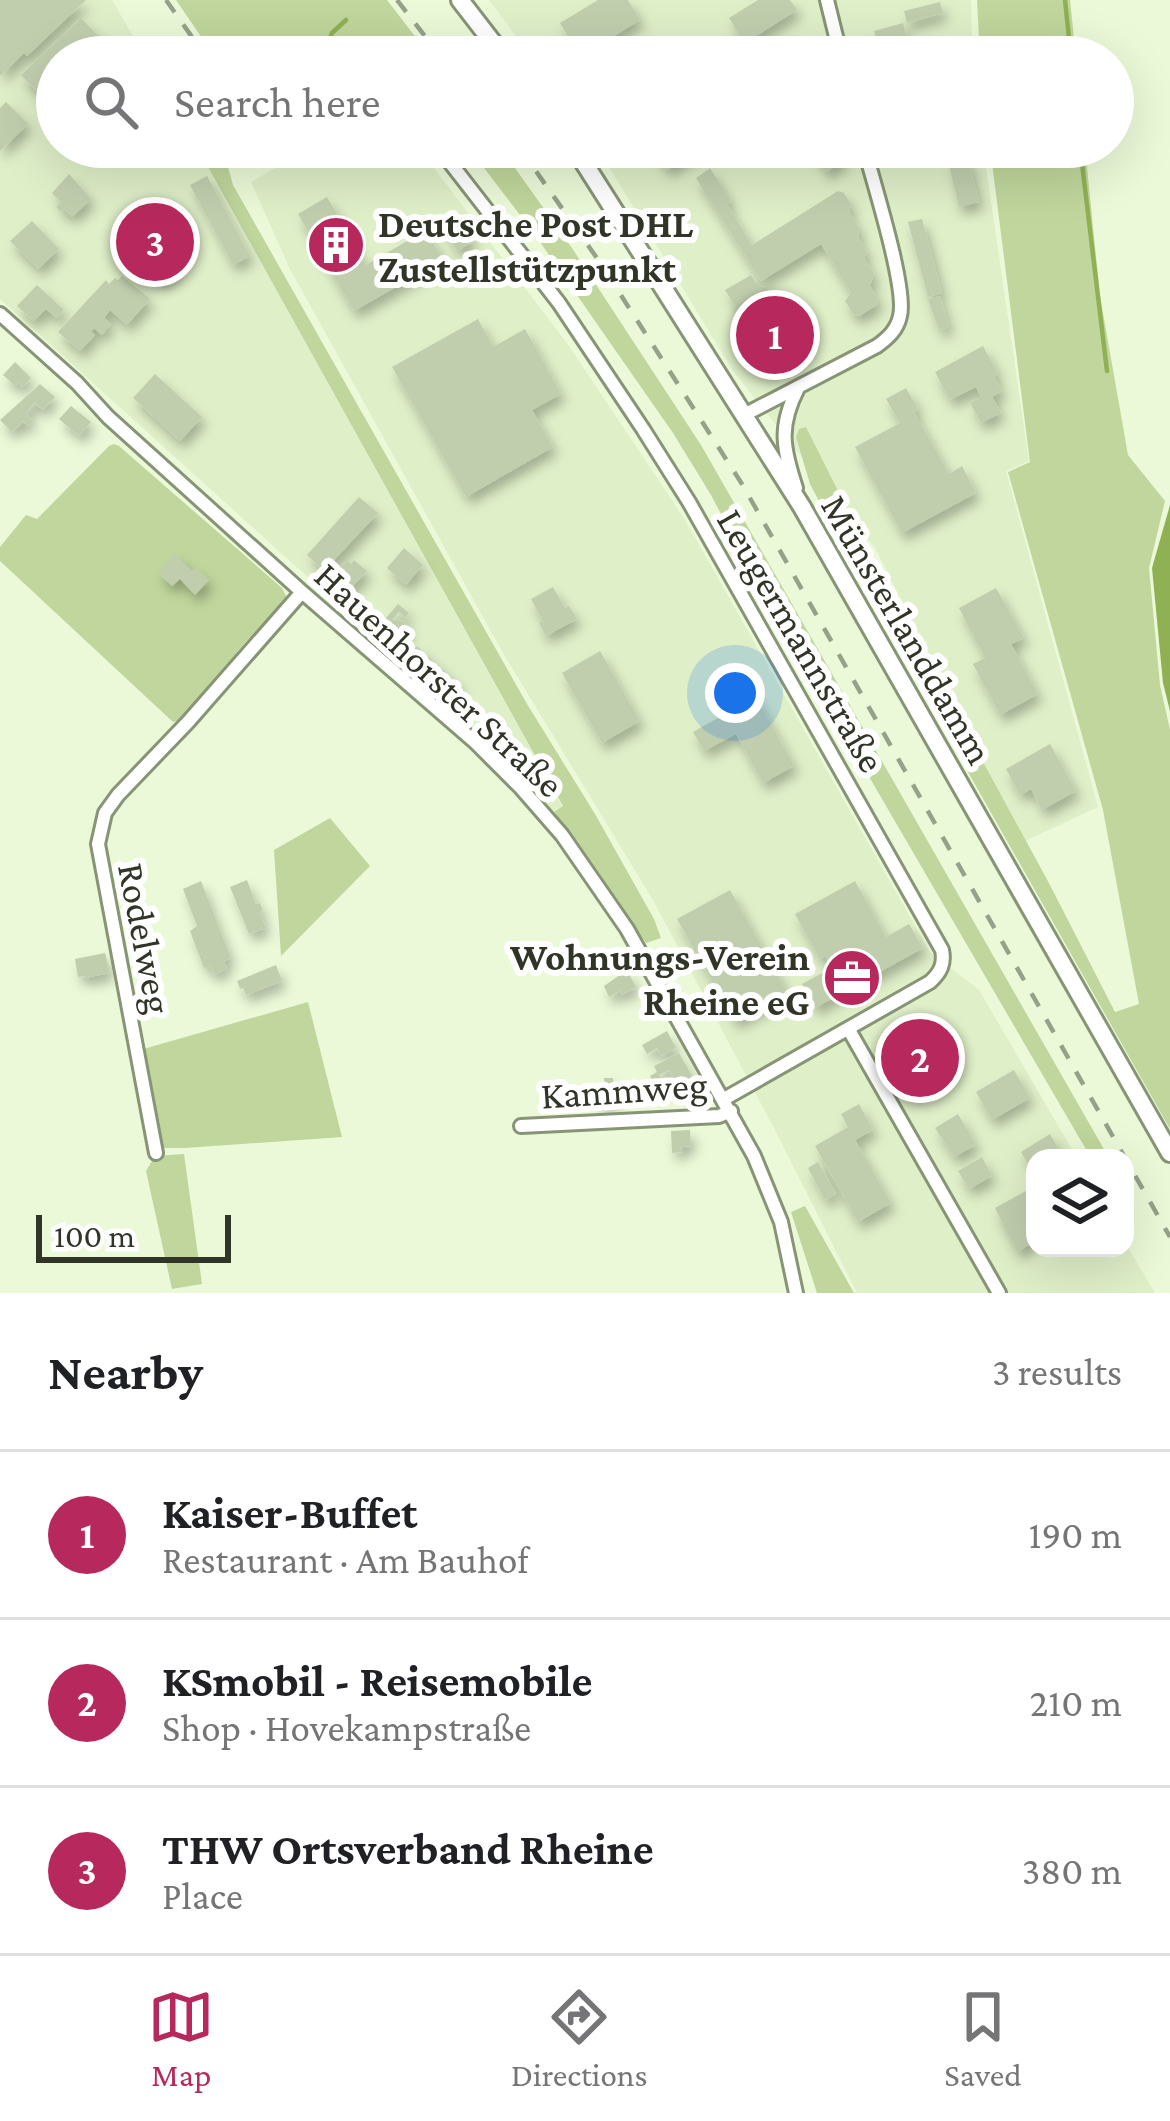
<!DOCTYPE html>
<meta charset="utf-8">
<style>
:root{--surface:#fff;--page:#f2f2f2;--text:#202124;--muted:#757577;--line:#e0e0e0;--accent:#b7295c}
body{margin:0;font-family:"Crimson Pro",serif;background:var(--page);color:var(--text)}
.controls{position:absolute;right:36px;bottom:36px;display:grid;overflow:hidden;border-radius:24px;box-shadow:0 12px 48px #0002}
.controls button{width:108px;height:108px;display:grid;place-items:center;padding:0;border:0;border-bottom:3px solid var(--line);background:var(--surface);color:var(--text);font:60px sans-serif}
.scale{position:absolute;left:36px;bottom:30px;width:195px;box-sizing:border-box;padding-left:12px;border:6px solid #303528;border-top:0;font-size:33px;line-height:42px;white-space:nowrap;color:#303528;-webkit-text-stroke:9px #fff;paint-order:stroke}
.you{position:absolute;left:735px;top:693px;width:42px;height:42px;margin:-30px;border:9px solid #fff;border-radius:50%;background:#1a73e8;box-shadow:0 0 0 18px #1a73e833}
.badge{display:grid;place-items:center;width:78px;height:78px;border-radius:50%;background:var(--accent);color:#fff;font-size:39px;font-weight:700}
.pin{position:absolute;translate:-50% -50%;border:6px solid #fff;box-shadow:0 3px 12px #0006}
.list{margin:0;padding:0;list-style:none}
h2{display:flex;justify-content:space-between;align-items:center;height:156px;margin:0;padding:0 48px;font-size:51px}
h2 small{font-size:39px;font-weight:400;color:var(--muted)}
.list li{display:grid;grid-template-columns:78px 1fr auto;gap:36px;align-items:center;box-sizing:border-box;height:168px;padding:0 48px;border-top:3px solid var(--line)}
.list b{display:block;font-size:45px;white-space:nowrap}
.list p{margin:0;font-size:39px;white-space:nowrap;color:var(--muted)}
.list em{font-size:39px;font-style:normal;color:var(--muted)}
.icon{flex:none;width:66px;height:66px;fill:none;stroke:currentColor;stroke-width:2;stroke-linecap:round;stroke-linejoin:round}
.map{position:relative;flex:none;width:1170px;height:1293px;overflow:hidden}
.search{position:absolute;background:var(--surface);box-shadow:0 12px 48px #0002;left:36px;right:36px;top:36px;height:132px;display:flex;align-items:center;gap:30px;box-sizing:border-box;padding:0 42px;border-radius:66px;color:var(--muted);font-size:45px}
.sheet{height:660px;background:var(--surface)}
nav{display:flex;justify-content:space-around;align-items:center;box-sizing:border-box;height:168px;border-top:3px solid var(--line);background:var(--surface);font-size:33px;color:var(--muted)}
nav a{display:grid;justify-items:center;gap:6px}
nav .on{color:var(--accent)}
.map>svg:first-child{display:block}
</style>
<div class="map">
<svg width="1170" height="1293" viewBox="0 0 1170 1293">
<defs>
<filter id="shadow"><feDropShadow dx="4.5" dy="8" stdDeviation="6" flood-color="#0004"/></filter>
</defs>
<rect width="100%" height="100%" fill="#ebf9d8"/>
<!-- built -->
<path fill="#dfefc8" d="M 0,0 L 112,0 L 145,57 L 57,57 L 57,147 L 197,147 L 563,807 L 554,812 L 446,702 L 0,299 Z
M 489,0 L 971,0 L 972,57 L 532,57 Z
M 313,147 L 418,147 L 569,346 L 685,520 L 930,952 L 979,990 L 1077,1158 L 1035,1158 L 1035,1248 L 1125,1248 L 1125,1242 L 1155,1293 L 857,1293 L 775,1130 L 653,900 L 503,653 L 290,269 L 251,182 Z
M 597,147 L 983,147 L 1029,461 L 1006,471 L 1098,807 L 1023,842 L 875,548 L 733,371 Z"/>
<!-- green -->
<path fill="#c0d69c" d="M 176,0 L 387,0 L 431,57 L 381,57 C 367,42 350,43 336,57 L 215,57 Z
M 977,0 L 1070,0 L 1076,57 L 980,57 Z
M 197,147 L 217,147 L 228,167 L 233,185 L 527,704 L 595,814 L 654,919 L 661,938 L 646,943 L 554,812 L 563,806 Z
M 468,147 L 500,147 L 572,248 L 701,445 L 1109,1158 L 1091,1158 L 772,610 L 711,495 L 673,433 L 533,232 Z
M 990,147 L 1085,147 L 1100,296 L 1128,455 L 1165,501 L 1149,568 L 1160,685 L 1170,730 L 1170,1129 L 878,613 L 810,484 L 796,437 L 799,429 L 806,427 L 866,547 L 1050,885 L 1115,1012 L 1139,1004 L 1103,810 L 1008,472 L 1030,462 Z
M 114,444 L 119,446 L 282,588 L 286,596 L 286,605 L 258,636 L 249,638 L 237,652 L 234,663 L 182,720 L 173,722 L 0,561 L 0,547 L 26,515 L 37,519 L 109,446 Z
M 330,818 L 370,866 L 281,956 L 274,850 Z
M 308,1002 L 342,1137 L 184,1148 L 164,1148 L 157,1144 L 140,1050 Z
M 184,1154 L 202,1284 L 172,1289 L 146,1171 L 155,1156 Z
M 805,1206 L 854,1293 L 817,1293 L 791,1212 Z"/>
<!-- water -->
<path fill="#90b054" d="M 1170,505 L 1170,711 L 1163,683 L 1152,568 Z"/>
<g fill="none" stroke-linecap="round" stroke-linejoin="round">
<!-- stream -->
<path stroke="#90b054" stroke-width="4.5" d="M 1065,0 L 1071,57
M 317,57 L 327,47 L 332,33 L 346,20
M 1080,147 L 1107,371
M 287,148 L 288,147"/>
</g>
<!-- building -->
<path fill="#c1ceae" filter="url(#shadow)" d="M 0,0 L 86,0 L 27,56 L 24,53 L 0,76 Z
M 598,0 L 628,0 L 640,20 L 614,36 L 619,44 L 599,57 L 581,57 L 560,23 Z
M 758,0 L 790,0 L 797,10 L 745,43 L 729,18 Z
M 940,2 L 943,13 L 907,23 L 904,11 Z
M 81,18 L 118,57 L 57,57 L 57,112 L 21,75 Z
M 903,23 L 912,57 L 881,57 L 874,31 Z
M 6,102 L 28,124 L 0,151 L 0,108 Z
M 652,147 L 703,147 L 667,170 Z
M 821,147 L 836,147 L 845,160 L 826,172 L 813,152 Z
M 967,156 L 979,202 L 959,207 L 948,161 Z
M 710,168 L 731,201 L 727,204 L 752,245 L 838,191 L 844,193 L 851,204 L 849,212 L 860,229 L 858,237 L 867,252 L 864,258 L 874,274 L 870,286 L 878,299 L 877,305 L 859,316 L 854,315 L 845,301 L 851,293 L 821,244 L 761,281 L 696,178 Z
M 69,174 L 91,199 L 72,217 L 64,209 L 61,212 L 56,207 L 61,202 L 52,193 Z
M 207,176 L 250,256 L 233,265 L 190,185 Z
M 327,197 L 366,265 L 426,230 L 443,260 L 354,311 L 298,214 Z
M 457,213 L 473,242 L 457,251 L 441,222 Z
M 161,217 L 180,234 L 162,253 L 176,266 L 163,281 L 130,251 Z
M 922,219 L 942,293 L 928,297 L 908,222 Z
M 32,221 L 59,249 L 38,269 L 10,241 Z
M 751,275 L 757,284 L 775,292 L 783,306 L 799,310 L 808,324 L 804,341 L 790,350 L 773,346 L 764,332 L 749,328 L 725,290 Z
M 122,276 L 150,299 L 127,325 L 110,310 L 104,318 L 111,324 L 102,335 L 94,328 L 91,332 L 95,335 L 80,351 L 58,332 L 106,280 L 109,284 L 115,278 L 118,280 Z
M 37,285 L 64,310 L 57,318 L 46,309 L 34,321 L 17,306 Z
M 940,296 L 949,327 L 939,330 L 928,299 Z
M 478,319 L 493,347 L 525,329 L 561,394 L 532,410 L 553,447 L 466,497 L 392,367 Z
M 983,346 L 998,374 L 994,377 L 1002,391 L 992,397 L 1001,413 L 981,423 L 970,403 L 981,397 L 976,387 L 950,400 L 935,372 Z
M 15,362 L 31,378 L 23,387 L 18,383 L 15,386 L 3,375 Z
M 155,374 L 202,417 L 180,441 L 133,398 Z
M 40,384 L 55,397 L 43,410 L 35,403 L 26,413 L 33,422 L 29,426 L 23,422 L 12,432 L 0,420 Z
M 906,388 L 918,409 L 914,412 L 949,474 L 962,466 L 976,493 L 902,533 L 855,447 L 900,423 L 886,399 Z
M 71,406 L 91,422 L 79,436 L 59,419 Z
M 359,497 L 378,513 L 324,571 L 307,555 Z
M 404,548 L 423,565 L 406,585 L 387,568 Z
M 175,554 L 192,571 L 195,568 L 209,580 L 195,595 L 180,579 L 172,586 L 158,573 Z
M 347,560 L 351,564 L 354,560 L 367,571 L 347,592 L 337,583 L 345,570 L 341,567 Z
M 553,587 L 565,608 L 569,606 L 577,619 L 546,636 L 539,623 L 543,621 L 531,599 Z
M 996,588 L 1024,638 L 1011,644 L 1038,694 L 1000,715 L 973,664 L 985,658 L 959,608 Z
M 398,604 L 409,613 L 405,618 L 399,612 L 392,620 L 404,621 L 408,629 L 405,637 L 397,640 L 389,635 L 390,622 L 386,618 Z
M 417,646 L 461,686 L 449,698 L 406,658 Z
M 600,651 L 640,721 L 602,743 L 562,673 Z
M 753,691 L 794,766 L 763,783 L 736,734 L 704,751 L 693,732 L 725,714 L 722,709 Z
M 1050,744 L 1076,791 L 1042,810 L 1031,789 L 1020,795 L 1006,769 Z
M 247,880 L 256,904 L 260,903 L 263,911 L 260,912 L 266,928 L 249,934 L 230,887 Z
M 201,881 L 231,958 L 224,961 L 227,969 L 214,975 L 210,966 L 204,968 L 190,931 L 197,926 L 183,889 Z
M 855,881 L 886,937 L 909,924 L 923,948 L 815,1008 L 802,984 L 831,968 L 825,956 L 820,959 L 795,914 Z
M 730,890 L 788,993 L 735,1022 L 677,919 Z
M 105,953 L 110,973 L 85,978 L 85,976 L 78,977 L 75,959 Z
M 276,965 L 282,981 L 246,995 L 243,988 L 240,989 L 237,981 Z
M 627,970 L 636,987 L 622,995 L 620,991 L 609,997 L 604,986 Z
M 667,1031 L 676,1048 L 662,1056 L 657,1048 L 647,1054 L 642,1045 Z
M 942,1039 L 956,1065 L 913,1091 L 897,1062 Z
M 679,1053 L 694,1079 L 679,1088 L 669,1070 L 659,1075 L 665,1086 L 658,1090 L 650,1076 L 657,1072 L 654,1066 Z
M 1014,1070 L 1030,1098 L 992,1120 L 976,1092 Z
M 604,1078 L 613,1078 L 615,1103 L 597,1105 L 597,1088 L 605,1087 Z
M 859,1104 L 873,1130 L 855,1140 L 891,1203 L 858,1222 L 815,1146 L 848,1127 L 841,1114 Z
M 958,1114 L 976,1145 L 954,1157 L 935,1128 Z
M 690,1130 L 691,1146 L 681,1147 L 682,1152 L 672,1153 L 671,1131 Z
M 1050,1134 L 1058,1148 L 1042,1158 L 1035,1158 L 1035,1162 L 1029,1166 L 1021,1152 Z
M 982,1157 L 992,1176 L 969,1189 L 958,1171 Z
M 818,1162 L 836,1194 L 825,1200 L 808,1168 Z
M 1035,1186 L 1035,1241 L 1017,1252 L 995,1208 Z"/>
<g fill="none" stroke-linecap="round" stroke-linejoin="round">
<!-- minor casing -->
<g stroke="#889476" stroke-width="18">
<path id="minor" d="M 827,0 L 841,57
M 353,57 L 362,57
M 438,147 L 559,303 L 643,429 L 689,502 L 942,950 C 945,964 940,973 930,982 L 724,1099
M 0,314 L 77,383 L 108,417 L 302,592 L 475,742 L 521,788 L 562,835 L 627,929 L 754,1156 L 781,1222 L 796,1293
M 744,415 L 877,346 C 888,338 897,330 900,316 C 907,288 873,181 864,147
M 796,488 C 783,448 778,427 798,388
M 849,1030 L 999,1293
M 521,1126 L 719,1116 L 731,1111
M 156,1153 L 98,844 L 105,813 L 118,795 L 188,722 L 302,592"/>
</g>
<!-- major casing -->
<g stroke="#889476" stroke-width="22">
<path id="major" d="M 460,0 L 504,57
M 574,147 L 802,507 L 1170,1153"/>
</g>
<!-- minor -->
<use href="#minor" stroke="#fff" stroke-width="12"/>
<!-- major -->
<use href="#major" stroke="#fff" stroke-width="16"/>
<!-- rail -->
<path stroke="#97a089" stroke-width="4.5" stroke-dasharray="15 15" stroke-linecap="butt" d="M 166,0 L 206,57
M 397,0 L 441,57
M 519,147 L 599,261 L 742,484 L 1170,1237"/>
</g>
<!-- icons -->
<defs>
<g id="building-disc" transform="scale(3)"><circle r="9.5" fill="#b7295c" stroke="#fff"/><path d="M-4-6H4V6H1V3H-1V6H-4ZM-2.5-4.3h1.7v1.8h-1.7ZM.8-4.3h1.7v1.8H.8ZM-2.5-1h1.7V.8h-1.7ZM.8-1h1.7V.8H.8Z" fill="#fff"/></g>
<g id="office-disc" transform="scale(3)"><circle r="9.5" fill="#b7295c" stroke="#fff"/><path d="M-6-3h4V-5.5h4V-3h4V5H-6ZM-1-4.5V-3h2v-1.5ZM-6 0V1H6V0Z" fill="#fff"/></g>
</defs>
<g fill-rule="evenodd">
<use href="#building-disc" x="336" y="245"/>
<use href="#office-disc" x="852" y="978"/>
</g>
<g text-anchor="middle" stroke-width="12" stroke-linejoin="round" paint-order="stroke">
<!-- poi labels -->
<g font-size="39" font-weight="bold" fill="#303528" stroke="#fff" text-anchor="start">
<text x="378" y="237">Deutsche Post DHL<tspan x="378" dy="45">Zustellstützpunkt</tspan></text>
<text x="810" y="970" text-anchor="end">Wohnungs-Verein<tspan x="810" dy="45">Rheine eG</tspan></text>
</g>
<!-- street labels -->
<g font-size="39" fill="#303528" stroke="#fff">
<text transform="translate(908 629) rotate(60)" y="14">Münsterlanddamm</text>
<text transform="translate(802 640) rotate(60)" y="14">Leugermannstraße</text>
<text transform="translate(440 679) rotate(43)" y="14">Hauenhorster Straße</text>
<text transform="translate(146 938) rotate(79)" y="14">Rodelweg</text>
<text transform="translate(624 1089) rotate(-4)" y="14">Kammweg</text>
</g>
</g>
</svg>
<div class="controls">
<button><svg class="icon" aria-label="layers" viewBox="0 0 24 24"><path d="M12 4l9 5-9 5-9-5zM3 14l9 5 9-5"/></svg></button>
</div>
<div class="scale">100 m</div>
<div class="you"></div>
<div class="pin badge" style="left:775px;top:335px">1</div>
<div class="pin badge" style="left:920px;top:1058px">2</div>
<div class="pin badge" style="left:155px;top:242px">3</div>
<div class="search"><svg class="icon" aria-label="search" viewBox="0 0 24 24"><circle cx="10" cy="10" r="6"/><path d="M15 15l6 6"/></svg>Search here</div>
</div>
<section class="sheet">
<h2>Nearby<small>3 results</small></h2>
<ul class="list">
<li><span class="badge">1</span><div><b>Kaiser-Buffet</b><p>Restaurant · Am Bauhof</p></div><em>190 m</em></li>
<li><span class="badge">2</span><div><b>KSmobil - Reisemobile</b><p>Shop · Hovekampstraße</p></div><em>210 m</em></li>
<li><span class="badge">3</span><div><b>THW Ortsverband Rheine</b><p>Place</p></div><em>380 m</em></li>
</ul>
</section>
<nav>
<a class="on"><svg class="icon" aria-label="map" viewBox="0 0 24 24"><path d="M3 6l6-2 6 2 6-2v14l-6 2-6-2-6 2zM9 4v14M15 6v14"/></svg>Map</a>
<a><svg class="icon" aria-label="directions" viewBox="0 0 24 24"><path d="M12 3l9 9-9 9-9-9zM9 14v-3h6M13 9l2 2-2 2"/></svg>Directions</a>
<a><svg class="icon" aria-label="saved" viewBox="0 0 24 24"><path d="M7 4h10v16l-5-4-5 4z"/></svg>Saved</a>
</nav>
